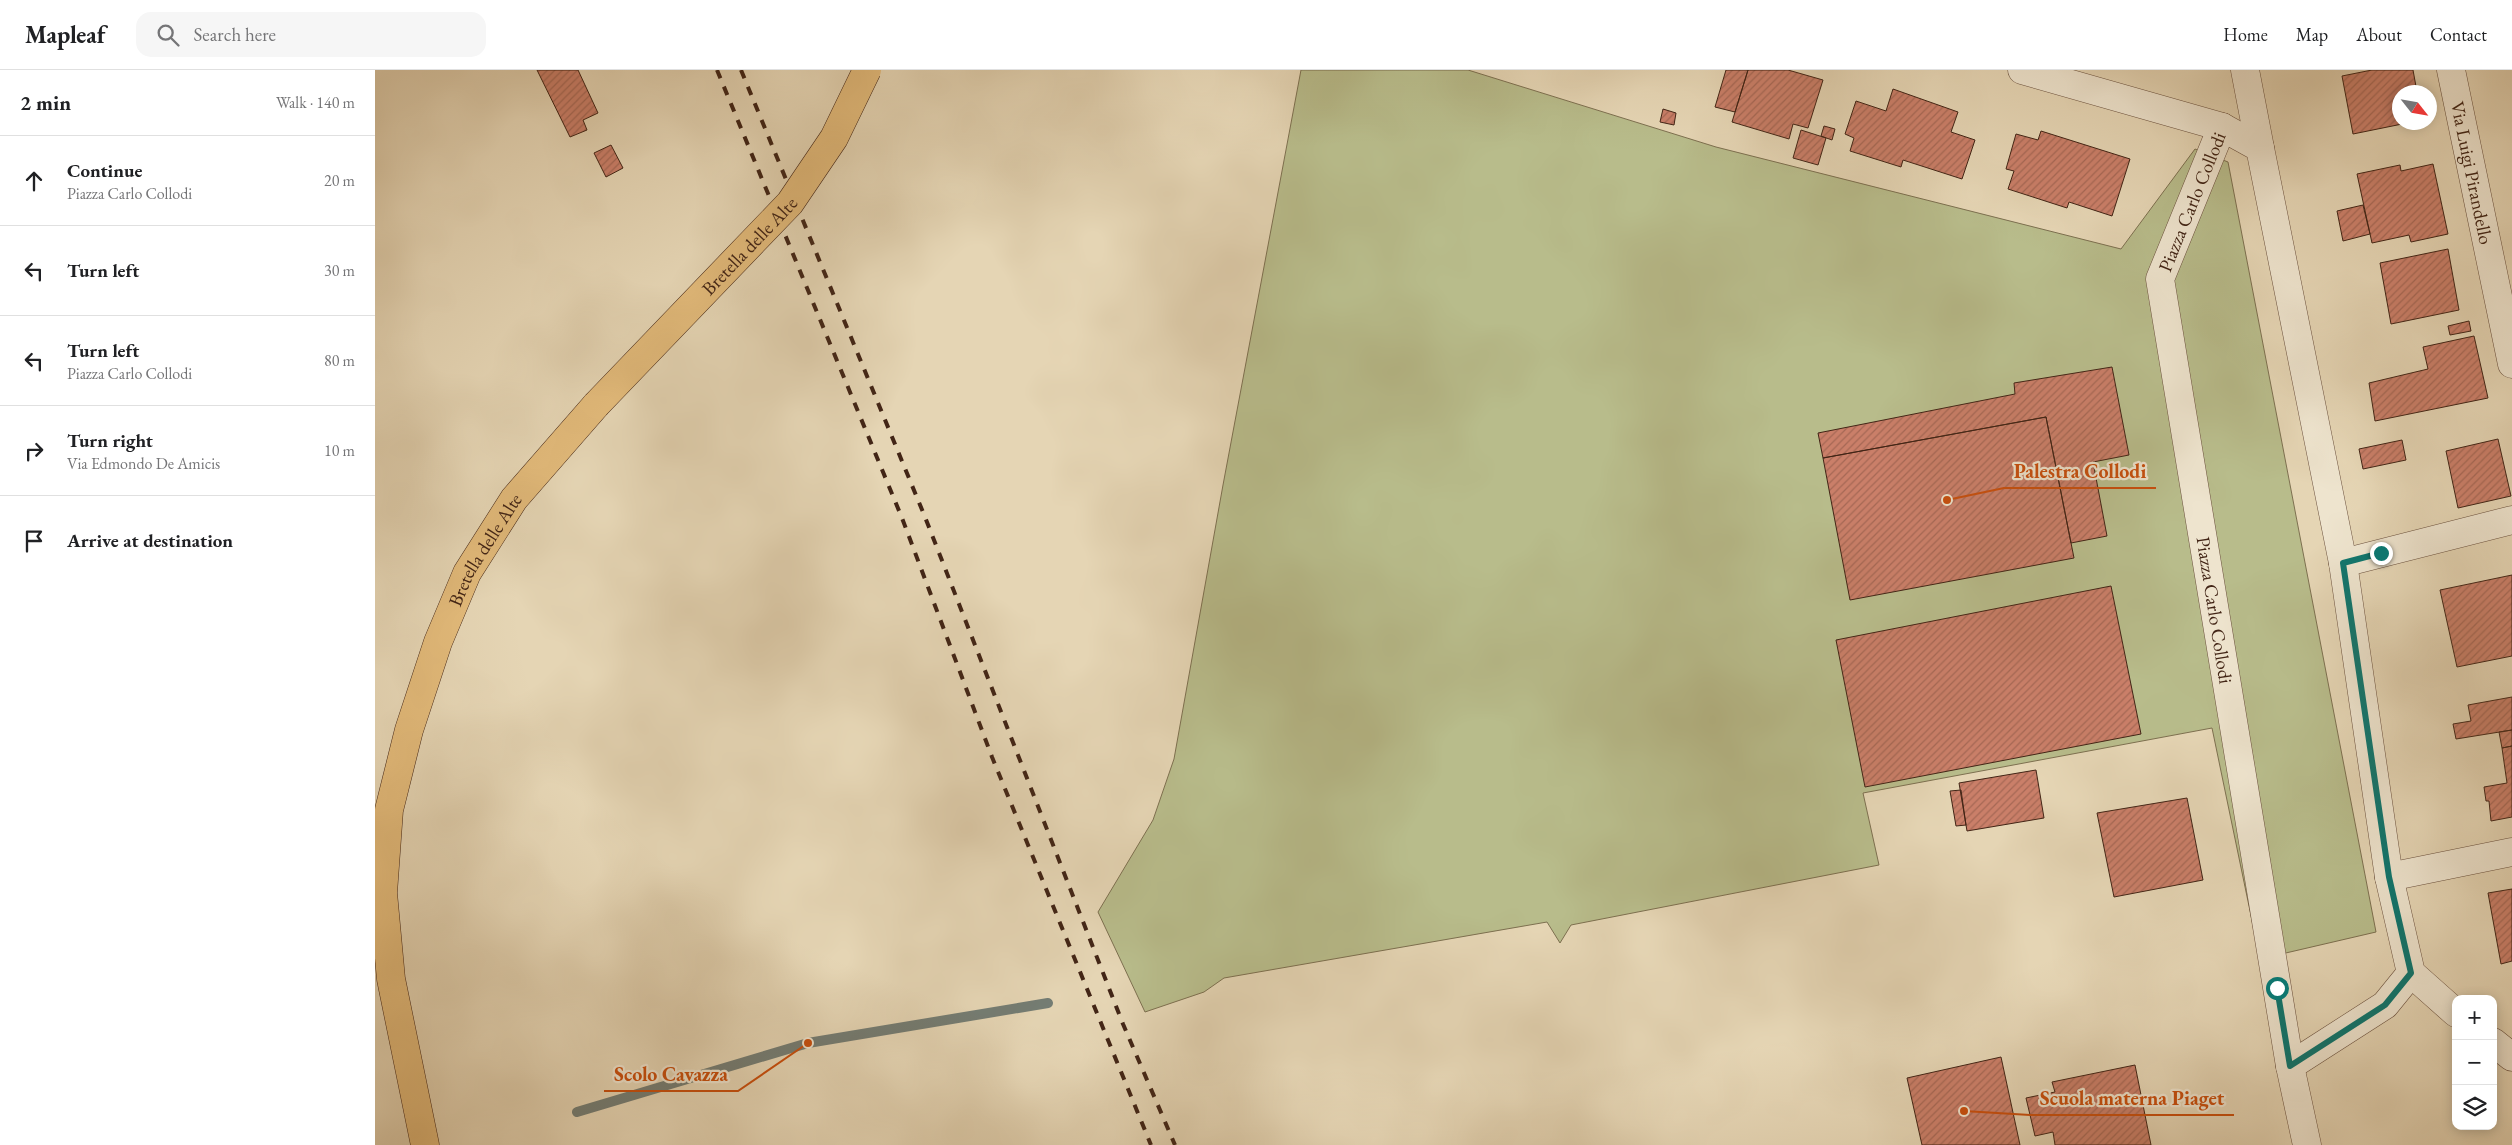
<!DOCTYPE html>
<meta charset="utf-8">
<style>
:root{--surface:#fff;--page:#f6f6f6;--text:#202124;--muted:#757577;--line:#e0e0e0}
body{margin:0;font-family:"EB Garamond",serif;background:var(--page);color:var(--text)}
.controls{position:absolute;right:15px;bottom:15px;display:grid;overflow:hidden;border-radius:10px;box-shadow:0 2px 12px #0003}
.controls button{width:45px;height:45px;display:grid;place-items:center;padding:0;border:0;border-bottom:1px solid var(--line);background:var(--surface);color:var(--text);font:25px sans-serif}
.compass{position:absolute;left:2017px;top:15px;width:45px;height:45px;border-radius:50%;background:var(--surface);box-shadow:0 2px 12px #0003;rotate:121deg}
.stop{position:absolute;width:15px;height:15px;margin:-11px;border:4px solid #0f766e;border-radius:50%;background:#fff}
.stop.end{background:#0f766e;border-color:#fff;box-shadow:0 1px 5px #0008}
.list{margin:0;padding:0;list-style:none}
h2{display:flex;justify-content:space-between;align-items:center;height:65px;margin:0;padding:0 20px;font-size:21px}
h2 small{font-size:16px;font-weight:400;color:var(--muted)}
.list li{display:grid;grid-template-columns:32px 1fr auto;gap:15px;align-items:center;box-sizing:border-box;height:90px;padding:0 20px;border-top:1px solid var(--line)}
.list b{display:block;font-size:19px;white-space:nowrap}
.list p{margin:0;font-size:16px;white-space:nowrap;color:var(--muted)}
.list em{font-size:16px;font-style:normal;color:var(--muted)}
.icon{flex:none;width:28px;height:28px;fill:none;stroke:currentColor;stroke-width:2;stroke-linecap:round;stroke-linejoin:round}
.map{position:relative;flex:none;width:2137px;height:1075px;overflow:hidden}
header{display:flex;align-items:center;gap:30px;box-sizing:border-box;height:70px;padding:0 25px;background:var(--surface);border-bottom:1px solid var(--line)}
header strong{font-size:24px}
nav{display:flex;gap:28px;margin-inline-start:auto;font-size:18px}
.search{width:350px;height:45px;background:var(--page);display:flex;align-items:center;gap:12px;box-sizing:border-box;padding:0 18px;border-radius:15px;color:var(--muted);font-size:19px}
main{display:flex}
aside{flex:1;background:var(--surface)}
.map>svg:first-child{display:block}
</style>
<header>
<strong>Mapleaf</strong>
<div class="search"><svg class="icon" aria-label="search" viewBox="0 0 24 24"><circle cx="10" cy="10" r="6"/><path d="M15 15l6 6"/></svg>Search here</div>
<nav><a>Home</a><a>Map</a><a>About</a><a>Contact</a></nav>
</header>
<main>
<aside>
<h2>2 min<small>Walk · 140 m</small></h2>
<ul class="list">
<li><svg class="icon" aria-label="ahead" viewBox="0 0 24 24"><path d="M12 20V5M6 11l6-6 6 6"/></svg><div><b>Continue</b><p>Piazza Carlo Collodi</p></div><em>20 m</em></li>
<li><svg class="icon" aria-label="left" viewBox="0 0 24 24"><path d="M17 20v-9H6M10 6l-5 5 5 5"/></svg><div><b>Turn left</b></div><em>30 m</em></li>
<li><svg class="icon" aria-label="left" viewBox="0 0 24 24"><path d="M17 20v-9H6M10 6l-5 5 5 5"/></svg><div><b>Turn left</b><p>Piazza Carlo Collodi</p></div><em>80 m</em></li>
<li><svg class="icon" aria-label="right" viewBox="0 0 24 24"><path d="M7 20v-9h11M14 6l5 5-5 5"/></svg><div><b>Turn right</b><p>Via Edmondo De Amicis</p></div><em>10 m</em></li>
<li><svg class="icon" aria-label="arrive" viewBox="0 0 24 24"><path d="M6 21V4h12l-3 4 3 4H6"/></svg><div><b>Arrive at destination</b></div></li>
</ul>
</aside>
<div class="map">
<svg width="2137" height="1075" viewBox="0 0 2137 1075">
<defs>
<pattern id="building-hatch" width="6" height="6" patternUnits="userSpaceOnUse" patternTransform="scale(1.25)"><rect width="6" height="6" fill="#ca7f69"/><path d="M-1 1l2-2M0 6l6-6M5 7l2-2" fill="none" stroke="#a66855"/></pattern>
</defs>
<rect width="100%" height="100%" fill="#e5d5b4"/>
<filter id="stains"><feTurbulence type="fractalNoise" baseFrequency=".004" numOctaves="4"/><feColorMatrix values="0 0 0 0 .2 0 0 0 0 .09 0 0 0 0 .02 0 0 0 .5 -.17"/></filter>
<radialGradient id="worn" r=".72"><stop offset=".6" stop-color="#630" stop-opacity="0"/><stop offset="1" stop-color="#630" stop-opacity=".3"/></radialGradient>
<!-- park -->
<path fill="#b8bc8b" stroke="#7d7050" d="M 926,0 L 1093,0 L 1341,77 L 1746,179 L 1820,79 L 1853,92 L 2001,862 L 1885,889 L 1837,658 L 1488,723 L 1504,795 L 1196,855 L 1185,873 L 1172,852 L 849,908 L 829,922 L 770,942 L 723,842 L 778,750 L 799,689 L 848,415 Z"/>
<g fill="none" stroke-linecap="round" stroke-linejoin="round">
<!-- stream -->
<path stroke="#747d74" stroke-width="10" d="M 202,1042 L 433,973 L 673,933"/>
</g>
<!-- building -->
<path fill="url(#building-hatch)" stroke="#422516" d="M 162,0 L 203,0 L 223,43 L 208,50 L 212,60 L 195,67 Z
M 1351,0 L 1373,0 L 1360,42 L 1340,37 Z
M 1373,0 L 1413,0 L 1448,10 L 1433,58 L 1418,54 L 1414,69 L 1357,52 Z
M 1997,0 L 2038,0 L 2042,22 L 2024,22 L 2024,52 L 2037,52 L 1978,64 L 1967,6 Z
M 1518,19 L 1583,42 L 1576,62 L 1600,70 L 1587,109 L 1528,90 L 1526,97 L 1475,81 L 1479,68 L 1470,64 L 1481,31 L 1511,41 Z
M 1288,39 L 1301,43 L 1299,55 L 1285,52 Z
M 1449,56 L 1460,59 L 1457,70 L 1446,66 Z
M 1426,60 L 1451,68 L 1443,95 L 1418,88 Z
M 1666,61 L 1755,89 L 1737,146 L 1694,132 L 1692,138 L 1633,119 L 1639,101 L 1631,99 L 1641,64 L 1663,70 Z
M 236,75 L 248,98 L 231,107 L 219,83 Z
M 2058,94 L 2073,164 L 2036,172 L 2034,165 L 1997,173 L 1982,104 L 2025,95 L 2026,101 Z
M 1988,135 L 1995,164 L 1968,171 L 1962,141 Z
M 2073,179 L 2084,240 L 2016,254 L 2005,193 Z
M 2094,251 L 2096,261 L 2075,265 L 2073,256 Z
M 2099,266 L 2113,328 L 2000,351 L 1994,313 L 2053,299 L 2048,277 Z
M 1737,297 L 1754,385 L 1718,392 L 1732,466 L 1696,473 L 1671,347 L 1448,388 L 1443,363 L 1640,324 L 1639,313 Z
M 1671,347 L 1699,488 L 1475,530 L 1448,388 Z
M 2123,369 L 2136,426 L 2083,438 L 2071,381 Z
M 2027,370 L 2031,390 L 1988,399 L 1984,379 Z
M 2137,505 L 2137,586 L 2082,597 L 2065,520 Z
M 1736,516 L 1766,664 L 1490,717 L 1461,570 Z
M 2137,627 L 2137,660 L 2081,669 L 2078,654 L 2096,651 L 2093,635 Z
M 2137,660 L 2137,676 L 2127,678 L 2124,662 Z
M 2137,676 L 2137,747 L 2116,751 L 2114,731 L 2111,731 L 2109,717 L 2132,713 L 2127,678 Z
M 1661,700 L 1669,748 L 1592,761 L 1584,713 Z
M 1586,720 L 1591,755 L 1581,756 L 1575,721 Z
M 1812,728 L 1828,810 L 1739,827 L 1722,743 Z
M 2137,819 L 2137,891 L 2126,894 L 2113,823 Z
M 1626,987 L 1645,1075 L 1547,1075 L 1532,1008 Z
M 1760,995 L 1776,1075 L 1680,1075 L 1678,1062 L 1660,1066 L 1651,1028 L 1680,1022 L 1677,1012 Z"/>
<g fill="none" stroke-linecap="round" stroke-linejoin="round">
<!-- minor casing -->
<g stroke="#6b513e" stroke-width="29">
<g id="minor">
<path d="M 1647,0 L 1847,57"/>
<path d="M 1870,0 L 1885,78"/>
<path id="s1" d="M 2076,0 L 2137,294"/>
<path d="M 1968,493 L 2137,450"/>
<path d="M 2014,807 L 2137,782"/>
<path d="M 2118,972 L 2137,987"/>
<path d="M 1915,996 L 2010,935 L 2036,903"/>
<path id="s2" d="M 1932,1075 L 1915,996 L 1785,209 L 1847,57 L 1885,78 L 1968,493 L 2014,807 L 2036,903 L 2081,943"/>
</g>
</g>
<!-- primary casing -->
<g stroke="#422516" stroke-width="29">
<g id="primary">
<path id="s3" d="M 50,1075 L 16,909 L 8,823 L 14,740 L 34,660 L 63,572 L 92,503 L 139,429 L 221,335"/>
</g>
</g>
<!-- minor -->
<use href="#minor" stroke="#eee4ce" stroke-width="28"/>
<!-- primary -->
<use href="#primary" stroke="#e2ba7a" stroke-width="28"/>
<!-- rail -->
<path stroke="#422516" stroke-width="4" stroke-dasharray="9 9" stroke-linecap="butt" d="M 342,0 L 527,448 L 617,687 L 776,1075
M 366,0 L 550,447 L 748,954 L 800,1075"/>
<!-- primary-bridge casing -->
<g stroke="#422516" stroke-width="29" stroke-linecap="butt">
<g id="primary-bridge">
<path id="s4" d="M 221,335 L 415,133 L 459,68 L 492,0"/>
</g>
</g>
<!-- primary-bridge -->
<use href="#primary-bridge" stroke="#e2ba7a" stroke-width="28"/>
</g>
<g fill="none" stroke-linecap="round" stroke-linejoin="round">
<!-- route -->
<path stroke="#0f766e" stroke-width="6" d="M 1902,918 L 1915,996 L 2010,935 L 2036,903 L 2014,807 L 1968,493 L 2006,483"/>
</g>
<g text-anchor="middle" stroke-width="4.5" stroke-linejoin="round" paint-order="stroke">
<!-- street labels -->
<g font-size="19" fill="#422516" stroke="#eee4ce">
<text dy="7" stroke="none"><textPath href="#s1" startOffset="105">Via Luigi Pirandello</textPath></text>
<text dy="7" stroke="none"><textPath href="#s2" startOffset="962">Piazza Carlo Collodi</textPath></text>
<text dy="7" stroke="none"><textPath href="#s4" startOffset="221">Bretella delle Alte</textPath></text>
<text dy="7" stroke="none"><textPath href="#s3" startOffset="618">Bretella delle Alte</textPath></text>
<text transform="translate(1840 540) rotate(81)" y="7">Piazza Carlo Collodi</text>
</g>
</g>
<!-- callouts -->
<path fill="none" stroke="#c74f0e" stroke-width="2" d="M1572 430L1629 418H1781M433 973L363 1021H229M1589 1041L1655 1045H1859"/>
<g fill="#c74f0e" stroke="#eee4ce" stroke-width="2">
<circle cx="1572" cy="430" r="5"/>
<circle cx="433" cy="973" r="5"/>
<circle cx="1589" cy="1041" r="5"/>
</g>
<g font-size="20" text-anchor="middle" font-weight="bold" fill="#c74f0e" stroke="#eee4ce" stroke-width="4.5" stroke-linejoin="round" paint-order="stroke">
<text x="1705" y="408">Palestra Collodi</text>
<text x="296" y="1011">Scolo Cavazza</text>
<text x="1757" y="1035">Scuola materna Piaget</text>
</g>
<rect width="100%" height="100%" filter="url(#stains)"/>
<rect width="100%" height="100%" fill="url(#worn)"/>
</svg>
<div class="controls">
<button>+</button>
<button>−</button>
<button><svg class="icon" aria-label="layers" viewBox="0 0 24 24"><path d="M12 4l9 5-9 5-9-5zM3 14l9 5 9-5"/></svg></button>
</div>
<svg class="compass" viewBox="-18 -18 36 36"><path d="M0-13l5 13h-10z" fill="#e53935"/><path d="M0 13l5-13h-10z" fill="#757577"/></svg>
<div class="stop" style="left:1902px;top:918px"></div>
<div class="stop end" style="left:2006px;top:483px"></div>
</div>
</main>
